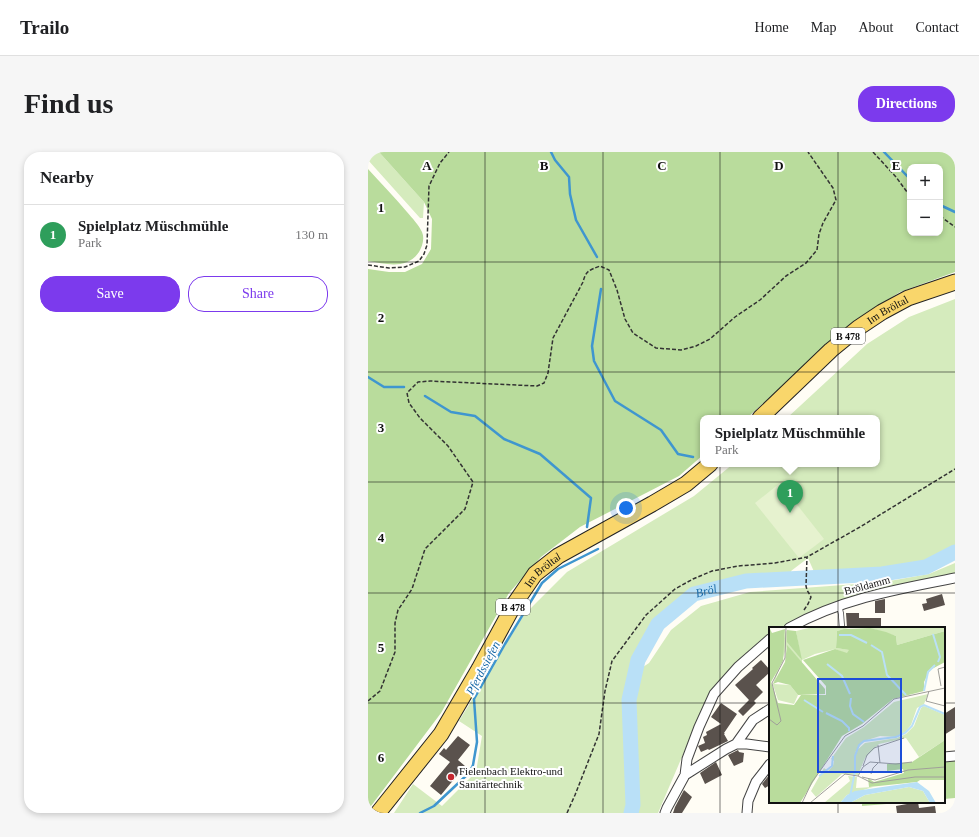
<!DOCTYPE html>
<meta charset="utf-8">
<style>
:root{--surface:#fff;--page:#f6f6f6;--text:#202124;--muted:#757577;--line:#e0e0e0;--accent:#7c3aed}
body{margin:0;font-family:Georgia,serif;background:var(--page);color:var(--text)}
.controls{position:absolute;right:12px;top:12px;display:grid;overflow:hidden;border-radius:8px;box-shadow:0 2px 6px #0003}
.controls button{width:36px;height:36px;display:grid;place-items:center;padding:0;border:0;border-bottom:1px solid var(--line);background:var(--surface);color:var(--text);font:20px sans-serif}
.you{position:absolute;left:258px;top:356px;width:14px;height:14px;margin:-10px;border:3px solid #fff;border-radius:50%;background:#1a73e8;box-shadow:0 0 0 6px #1a73e833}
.badge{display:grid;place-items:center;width:26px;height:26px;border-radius:50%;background:var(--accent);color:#fff;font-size:13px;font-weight:700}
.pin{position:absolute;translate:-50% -33px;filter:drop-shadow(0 1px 2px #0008)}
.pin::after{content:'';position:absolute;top:21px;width:14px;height:12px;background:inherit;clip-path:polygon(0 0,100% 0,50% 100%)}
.popup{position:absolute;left:332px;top:263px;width:180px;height:52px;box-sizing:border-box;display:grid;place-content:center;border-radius:8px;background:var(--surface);filter:drop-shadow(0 1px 3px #0005);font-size:13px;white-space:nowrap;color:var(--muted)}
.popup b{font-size:15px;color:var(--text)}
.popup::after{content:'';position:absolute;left:50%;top:100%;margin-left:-8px;border:8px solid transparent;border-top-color:var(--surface)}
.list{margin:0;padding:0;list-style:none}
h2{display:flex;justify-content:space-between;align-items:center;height:52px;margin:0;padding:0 16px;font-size:17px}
h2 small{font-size:13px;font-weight:400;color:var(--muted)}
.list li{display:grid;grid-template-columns:26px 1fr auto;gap:12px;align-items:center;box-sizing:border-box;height:60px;padding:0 16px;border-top:1px solid var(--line)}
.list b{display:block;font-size:15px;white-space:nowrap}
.list p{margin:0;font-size:13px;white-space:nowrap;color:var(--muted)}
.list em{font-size:13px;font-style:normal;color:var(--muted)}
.actions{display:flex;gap:8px;padding:12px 16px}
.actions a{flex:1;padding:9px 0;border:1px solid var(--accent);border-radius:16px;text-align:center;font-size:14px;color:var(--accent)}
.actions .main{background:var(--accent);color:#fff}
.map{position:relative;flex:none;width:587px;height:661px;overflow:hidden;border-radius:16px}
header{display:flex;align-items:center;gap:24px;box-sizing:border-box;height:56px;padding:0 20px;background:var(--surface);border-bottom:1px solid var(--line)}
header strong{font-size:19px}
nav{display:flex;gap:22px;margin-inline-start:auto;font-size:14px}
.intro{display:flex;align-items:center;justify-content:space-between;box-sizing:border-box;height:96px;padding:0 24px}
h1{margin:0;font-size:28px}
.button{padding:10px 18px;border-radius:16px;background:var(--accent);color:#fff;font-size:14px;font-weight:700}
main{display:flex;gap:24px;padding:0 24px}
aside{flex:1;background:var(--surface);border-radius:16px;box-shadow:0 2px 6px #0003}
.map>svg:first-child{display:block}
</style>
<header>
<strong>Trailo</strong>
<nav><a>Home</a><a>Map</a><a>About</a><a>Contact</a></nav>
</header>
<div class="intro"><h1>Find us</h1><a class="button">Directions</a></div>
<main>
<aside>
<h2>Nearby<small></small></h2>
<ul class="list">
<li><span class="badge" style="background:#2e9e5b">1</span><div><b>Spielplatz Müschmühle</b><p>Park</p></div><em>130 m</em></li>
</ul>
<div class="actions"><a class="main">Save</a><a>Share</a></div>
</aside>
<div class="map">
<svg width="587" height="661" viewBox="0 0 587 661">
<rect width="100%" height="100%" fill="#fffdf5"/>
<!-- green -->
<path fill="#d5ebbd" d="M 0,0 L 11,0 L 56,50 L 55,66 L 52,66 L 0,8 Z
M 587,147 L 587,397 L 558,412 L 512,418 L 447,422 L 440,406 L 423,419 L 423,424 L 379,425 L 325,440 L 287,469 L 266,507 L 260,525 L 281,511 L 303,478 L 333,454 L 382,440 L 516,430 L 561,422 L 587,411 L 587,425 L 433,466 L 417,476 L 402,476 L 402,485 L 331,565 L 290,661 L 26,661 L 45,632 L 74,654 L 108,620 L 114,584 L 91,569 L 156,463 L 199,420 L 326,344 L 365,312 L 509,312 L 509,266 L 419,266 L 499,192 L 541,165 Z"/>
<!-- forest -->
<path fill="#b9dc9c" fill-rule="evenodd" d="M 11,0 L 587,0 L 587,120 L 532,140 L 485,170 L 379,266 L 335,266 L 335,303 L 311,324 L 212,375 L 173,405 L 141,441 L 73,561 L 0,658 L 0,117 L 21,120 L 37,120 L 54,112 L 63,97 L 64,67 L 56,50 ZM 542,15 L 572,15 L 572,81 L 542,81 Z
M 0,17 C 13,31 27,46 39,60 C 44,66 51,73 54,80 C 57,87 54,95 51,100 C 39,118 18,112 0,109 Z
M 587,601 L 587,646 L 576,647 L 576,602 Z
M 494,650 L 543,650 L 494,654 Z"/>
<!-- pitch -->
<path fill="#e6f2cf" d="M 412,331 L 456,387 L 431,406 L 387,351 Z"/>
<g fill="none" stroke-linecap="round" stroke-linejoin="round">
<!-- stream -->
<path stroke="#3f96cf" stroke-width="2.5" d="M 183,0 L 187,8 L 201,25 L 202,42 L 208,68 L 229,105
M 516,0 L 542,27
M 572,53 L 587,60
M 233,137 L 224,194 L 226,209 L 247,249 L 293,278 L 310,302 L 325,305
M 0,225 L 16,235 L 36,235
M 57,244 L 83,260 L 107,264 L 136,287 L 172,302 L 223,346 L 219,375
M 52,661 L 66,654 L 101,621 L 105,613 L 109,590 L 106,547 L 137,492 L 174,431 L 190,417 L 230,397"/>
<!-- river -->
<path stroke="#b9e0f7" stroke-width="15" id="s1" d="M 263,661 L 265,653 L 261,548 L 270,508 L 290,472 L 326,442 L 378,429 L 514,422 L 558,415 L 587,400"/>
</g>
<!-- building -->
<path fill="#5a524d" d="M 574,442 L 577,453 L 556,459 L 554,452 L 559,451 L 558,447 Z
M 517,447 L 517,461 L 507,461 L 507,449 Z
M 478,461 L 491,461 L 491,466 L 513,466 L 513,476 L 479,476 Z
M 393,508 L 402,518 L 402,520 L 388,533 L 395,540 L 386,549 L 388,551 L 375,564 L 370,559 L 381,548 L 367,533 L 385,517 L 384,516 Z
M 353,551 L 369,562 L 356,581 L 357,582 L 356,582 L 360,589 L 341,598 L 340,597 L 333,600 L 330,594 L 337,591 L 335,585 L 339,583 L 338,580 L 353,572 L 343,565 Z
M 587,555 L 587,576 L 576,583 L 576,562 Z
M 90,584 L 102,593 L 90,608 L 97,614 L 73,643 L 62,634 L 82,610 L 71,602 L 76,596 L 78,598 Z
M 370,598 L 371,600 L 376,601 L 375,610 L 366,614 L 360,603 Z
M 348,610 L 354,623 L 337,632 L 332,621 Z
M 402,622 L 402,633 L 397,636 L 394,632 Z
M 316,638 L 324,645 L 314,661 L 305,661 L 307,655 Z
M 550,650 L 551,656 L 567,654 L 568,661 L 529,661 L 528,654 Z"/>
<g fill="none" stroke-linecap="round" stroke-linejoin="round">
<!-- service casing -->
<g stroke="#444" stroke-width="6">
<path id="service" d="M 471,453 L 473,462 L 474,476"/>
</g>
<!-- minor casing -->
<g stroke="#444" stroke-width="11">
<path id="minor" d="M 421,476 C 472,447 530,437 587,426
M 368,592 L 385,568 L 402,557
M 576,605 L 587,604
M 317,623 L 319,607 L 331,575 L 346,542 L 370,515 L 402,487
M 297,661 L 299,656 L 317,623 L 358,597 L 368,592 L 379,592 L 402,595
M 379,661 L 380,649 L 388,630 L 402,612"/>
</g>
<!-- primary casing -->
<g stroke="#222" stroke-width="17">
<g id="primary">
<path id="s2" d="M 392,266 L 463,198 L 490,176 L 514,160 L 540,146 L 587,130"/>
<path id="s3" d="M 10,661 L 73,582 L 111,517 L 147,451 L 167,422 L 190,404 L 284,352 L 318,332 L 342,312"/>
</g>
</g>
<!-- path -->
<path stroke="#333" stroke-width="1.5" stroke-dasharray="4 2" stroke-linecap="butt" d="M 505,0 L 528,25 L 542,44
M 572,64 L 587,75
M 0,113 L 21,116 L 37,115 L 51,109 L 56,102 L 59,93 L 61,34 L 72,11 L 81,0
M 436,458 L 440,452 L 443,445 L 439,438 L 438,434 L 439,405
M 0,549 L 12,539 L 27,500 L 27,471 L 30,458 L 44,437 L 57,397 L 97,357 L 105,330 L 80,294 L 52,266 L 41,251 L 39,241 L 50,230 L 62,229 L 169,234 L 176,231 L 180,221 L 185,186 L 215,130 C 218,118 222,118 232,114 L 241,118 L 249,138 L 257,167 L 265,181 L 288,196 L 313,198 L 328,194 L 342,187 L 367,165 L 392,148 L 418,124 L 438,111 L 449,98 L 451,82 L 455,71 L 468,48 L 465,36 L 440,0
M 199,661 L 207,643 L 231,582 L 237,539 L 244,509 L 278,463 L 307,437 L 325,427 L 344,419 L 370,414 L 407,411 L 439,405 L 492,375 L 587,317"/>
<!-- service -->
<use href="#service" stroke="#fff" stroke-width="4.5"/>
<!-- minor -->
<use href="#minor" stroke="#fff" stroke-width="9"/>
<!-- primary -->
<use href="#primary" stroke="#f9d66b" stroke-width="15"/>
</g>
<!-- grid -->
<path fill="none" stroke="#111" stroke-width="1" stroke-opacity="0.55" d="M 117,0 L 117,661M 235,0 L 235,661M 352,0 L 352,661M 470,0 L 470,476M 0,110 L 587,110M 0,220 L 587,220M 0,330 L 587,330M 0,441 L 587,441M 0,551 L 402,551M 576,551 L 587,551M 470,650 L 470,661"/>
<!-- markers -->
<circle fill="#c4262e" stroke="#fff" stroke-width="1.5" cx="83" cy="625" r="4"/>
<g text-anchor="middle" stroke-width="4" stroke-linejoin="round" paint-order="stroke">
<!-- shield labels -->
<g fill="#fff" stroke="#585858" stroke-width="1">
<rect x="463" y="176" width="34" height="16" rx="3"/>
<rect x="128" y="447" width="34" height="16" rx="3"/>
</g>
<g font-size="10" font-weight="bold" fill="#111">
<text x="480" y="188">B 478</text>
<text x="145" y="459">B 478</text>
</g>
<!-- street labels -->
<g font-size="11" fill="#111" stroke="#fff">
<text dy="4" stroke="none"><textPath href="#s2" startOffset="168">Im Bröltal</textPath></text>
<text dy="4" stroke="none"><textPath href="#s3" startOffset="295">Im Bröltal</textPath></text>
<text transform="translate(499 433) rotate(-15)" y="4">Bröldamm</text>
</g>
<!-- poi labels -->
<g font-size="11" fill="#111" stroke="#fff" text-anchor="start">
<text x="91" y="623">Fielenbach Elektro-und<tspan x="91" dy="13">Sanitärtechnik</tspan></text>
</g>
<!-- water labels -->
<g font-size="12" font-style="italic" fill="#1768a6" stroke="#fff">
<text dy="4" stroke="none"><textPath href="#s1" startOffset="255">Bröl</textPath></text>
<text transform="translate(115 516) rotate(-62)" y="4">Pferdssiefen</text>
</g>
</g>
<!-- overview -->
<g transform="translate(401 475)">
<rect width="176" height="176" fill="#fffdf5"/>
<path d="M 44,0 L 84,0 L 68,4 L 67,21 L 81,23 L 78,27 L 66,22 L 46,27 L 33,33 L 33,36 L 18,19 L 5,57 L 21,58 L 29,68 L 25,77 L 9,73 L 4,58 L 17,3 L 32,32 L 27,4 ZM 84,0 L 176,0 L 176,4 L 128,18 L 127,9 L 104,2 ZM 159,67 L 155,77 L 148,81 L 142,98 L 136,105 L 128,110 L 111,109 L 95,114 L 86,125 L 96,116 L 128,111 L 137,107 L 145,99 L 152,81 L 155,79 L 176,88 L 176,113 L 150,130 L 137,111 L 110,117 L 96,131 L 89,148 L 73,147 L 47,170 L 42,164 L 55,141 L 59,144 L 64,139 L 65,134 L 62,132 L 77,111 L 95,100 L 125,75 ZM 79,149 L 88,150 L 87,161 L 104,160 L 78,168 L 71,176 L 55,176 L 81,154 ZM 140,160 L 154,164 L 161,176 L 81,176 L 96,168 Z" fill="#d5ebbd"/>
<path d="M 0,0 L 3,6 L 16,2 L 14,34 L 2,55 L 9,76 L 25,78 L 32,68 L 57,68 L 57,59 L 34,33 L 66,22 L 78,26 L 80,23 L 67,21 L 68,4 L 75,2 L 101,1 L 117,5 L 127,9 L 128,18 L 176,4 L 176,35 L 161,43 L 155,55 L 155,64 L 124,72 L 93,97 L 73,109 L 31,176 L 0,176 ZM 18,3 L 27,4 L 33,33 L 18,15 ZM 18,18 L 56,62 L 56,67 L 29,68 L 21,58 L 9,55 L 4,57 L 16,35 ZM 176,113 L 176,153 L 151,153 L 148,155 L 100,160 L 99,151 L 105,155 L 135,146 L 134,142 L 118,144 L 118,137 L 143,135 Z" fill="#b9dc9c"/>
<path d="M 148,155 L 160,164 L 167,176 L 161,176 L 154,164 L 140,160 L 96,168 L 81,176 L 71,176 L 78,168 L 86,164 Z" fill="#b9e0f7"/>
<path fill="none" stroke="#b9e0f7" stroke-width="2" d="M 164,7 L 171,30 L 169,35M 70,8 L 82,8 L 98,16M 102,18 L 113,25 L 118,48 L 137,68M 58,37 L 73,49 L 81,67M 155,64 L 159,45 L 166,38M 82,71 L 81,79 L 84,87 L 95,95M 35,73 L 54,85M 57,86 L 73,94 L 80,101 L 80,104M 50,149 L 63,139 L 64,129M 81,170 L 86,144 L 86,129 L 90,118 L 95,114 L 127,110 L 136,106 L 143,99 L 151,80 L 155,78 L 176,87"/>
<path fill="none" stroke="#a09f9a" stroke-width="1" d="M 172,59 L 169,42 L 176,40M 160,64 L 157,74 L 176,79M 0,92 L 8,98 L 12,94 L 3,56 L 16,31 L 17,0M 109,118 L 111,136M 94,139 L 98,128 L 105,121 L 135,111M 102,147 L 104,141 L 109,136M 89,149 L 94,140 L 101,135 L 127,137 L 143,135M 93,150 L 106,153 L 139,143 L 176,140M 33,176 L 43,155 L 76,109 L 94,99 L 125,72 L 176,61M 41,176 L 76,147 L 89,149 L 103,156 L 146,150 L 176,150"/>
<path fill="#1d4ed8" fill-opacity="0.15" stroke="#1d4ed8" stroke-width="2" d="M 49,52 L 132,52 L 132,145 L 49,145 Z"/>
<rect width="176" height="176" fill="none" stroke="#111" stroke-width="2"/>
</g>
<g font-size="13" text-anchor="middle" font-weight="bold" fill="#111" stroke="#fff" stroke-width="4" stroke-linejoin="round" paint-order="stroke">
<text x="59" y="18">A</text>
<text x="176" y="18">B</text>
<text x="294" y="18">C</text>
<text x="411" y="18">D</text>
<text x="528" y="18">E</text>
<text x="13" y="60">1</text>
<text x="13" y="170">2</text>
<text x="13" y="280">3</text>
<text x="13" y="390">4</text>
<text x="13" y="500">5</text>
<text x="13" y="610">6</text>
</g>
</svg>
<div class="controls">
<button>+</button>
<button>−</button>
</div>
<div class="you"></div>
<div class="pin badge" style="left:422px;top:361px;background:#2e9e5b">1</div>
<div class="popup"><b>Spielplatz Müschmühle</b>Park</div>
</div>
</main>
